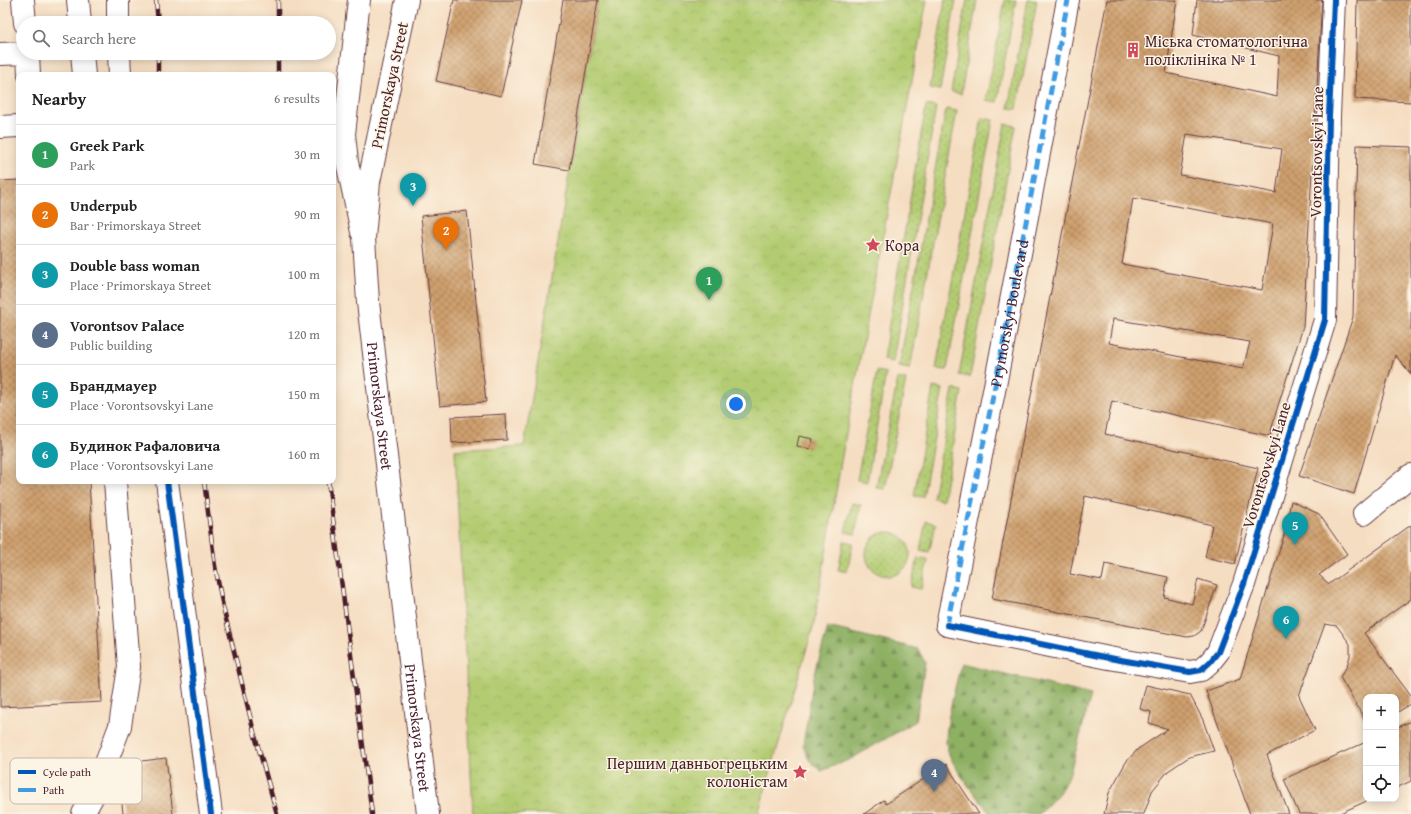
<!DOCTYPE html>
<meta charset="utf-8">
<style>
:root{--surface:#fff;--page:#f6f6f6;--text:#222;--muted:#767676;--line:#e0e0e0;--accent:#d1495b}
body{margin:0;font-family:"Gentium Book Plus",serif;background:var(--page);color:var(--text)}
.controls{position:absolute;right:12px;bottom:12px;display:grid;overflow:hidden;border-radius:8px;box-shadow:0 2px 10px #0003}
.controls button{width:36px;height:36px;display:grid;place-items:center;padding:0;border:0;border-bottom:1px solid var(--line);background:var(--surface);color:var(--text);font:20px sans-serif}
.you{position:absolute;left:736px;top:404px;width:14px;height:14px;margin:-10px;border:3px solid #fff;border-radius:50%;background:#1a73e8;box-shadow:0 0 0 6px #1a73e833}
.badge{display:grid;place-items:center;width:26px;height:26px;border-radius:50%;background:var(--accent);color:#fff;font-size:13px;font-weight:700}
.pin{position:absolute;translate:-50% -33px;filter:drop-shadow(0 1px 2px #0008)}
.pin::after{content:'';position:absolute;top:21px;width:14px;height:12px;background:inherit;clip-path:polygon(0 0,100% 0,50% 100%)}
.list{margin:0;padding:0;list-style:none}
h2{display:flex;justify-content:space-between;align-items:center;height:52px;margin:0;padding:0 16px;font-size:17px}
h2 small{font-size:13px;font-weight:400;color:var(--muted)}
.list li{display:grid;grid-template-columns:26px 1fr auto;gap:12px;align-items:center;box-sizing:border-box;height:60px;padding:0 16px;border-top:1px solid var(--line)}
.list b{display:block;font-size:15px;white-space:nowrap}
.list p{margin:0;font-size:13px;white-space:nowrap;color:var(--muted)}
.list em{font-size:13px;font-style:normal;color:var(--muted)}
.icon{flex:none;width:22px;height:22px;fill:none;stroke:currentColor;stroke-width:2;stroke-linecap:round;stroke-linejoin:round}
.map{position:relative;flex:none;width:1411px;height:814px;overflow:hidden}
.search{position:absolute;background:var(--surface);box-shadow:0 2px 10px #0003;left:16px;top:16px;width:320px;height:44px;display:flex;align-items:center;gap:10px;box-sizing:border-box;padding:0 14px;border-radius:22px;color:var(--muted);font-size:15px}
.panel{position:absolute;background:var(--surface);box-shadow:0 2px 10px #0003;left:16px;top:72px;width:320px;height:412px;border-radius:8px}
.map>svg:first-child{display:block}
</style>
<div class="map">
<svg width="1411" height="814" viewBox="0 0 1411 814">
<defs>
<pattern id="grass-dots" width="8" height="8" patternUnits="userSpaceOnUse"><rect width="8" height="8" fill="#b3cc72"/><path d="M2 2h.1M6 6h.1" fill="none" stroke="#9baf63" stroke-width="1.8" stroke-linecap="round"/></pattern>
<pattern id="forest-firs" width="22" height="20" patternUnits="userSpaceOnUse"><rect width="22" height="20" fill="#8eb064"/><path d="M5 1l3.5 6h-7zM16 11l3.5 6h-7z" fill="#768f53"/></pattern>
<pattern id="park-crowns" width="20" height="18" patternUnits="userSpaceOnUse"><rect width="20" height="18" fill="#b3cc72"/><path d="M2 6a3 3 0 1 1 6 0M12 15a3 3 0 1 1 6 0" fill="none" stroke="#9baf63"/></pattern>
<pattern id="building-cross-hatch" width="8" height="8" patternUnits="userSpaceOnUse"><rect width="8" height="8" fill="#cfa06e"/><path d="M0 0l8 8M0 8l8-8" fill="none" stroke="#aa825b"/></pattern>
</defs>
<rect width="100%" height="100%" fill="#fcf5e5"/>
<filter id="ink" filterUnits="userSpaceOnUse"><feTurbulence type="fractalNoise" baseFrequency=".025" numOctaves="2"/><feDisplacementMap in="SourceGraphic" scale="8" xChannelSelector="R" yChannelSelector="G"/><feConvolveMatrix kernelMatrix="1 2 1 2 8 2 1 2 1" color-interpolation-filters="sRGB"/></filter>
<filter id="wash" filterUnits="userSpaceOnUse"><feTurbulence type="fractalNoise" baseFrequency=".012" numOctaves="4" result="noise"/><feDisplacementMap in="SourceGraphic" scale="16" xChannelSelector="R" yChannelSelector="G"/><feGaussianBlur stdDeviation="0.9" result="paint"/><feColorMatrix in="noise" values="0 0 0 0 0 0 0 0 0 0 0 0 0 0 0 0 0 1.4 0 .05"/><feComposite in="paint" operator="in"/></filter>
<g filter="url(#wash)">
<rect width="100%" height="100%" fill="#f5ddc1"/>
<!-- grass -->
<path fill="url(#grass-dots)" stroke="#7e764e" d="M 945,0 L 956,0 L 940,90 L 930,88 Z
M 967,0 L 977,0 L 961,94 L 951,92 Z
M 1005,0 L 1016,0 L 997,102 L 986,100 Z
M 1028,0 L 1037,0 L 1017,109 L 1008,108 Z
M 926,105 L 936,107 L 893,362 L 883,360 Z
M 946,109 L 957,111 L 910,369 L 899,367 Z
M 982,118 L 993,120 L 947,370 L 936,369 Z
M 1005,124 L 1016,126 L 970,377 L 959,375 Z
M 877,371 L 886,373 L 867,482 L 857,480 Z
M 898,378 L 906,380 L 885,489 L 876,488 Z
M 933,387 L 943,389 L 923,497 L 914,496 Z
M 953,389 L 962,391 L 943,500 L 933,498 Z
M 852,503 L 861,505 L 855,534 L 845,532 Z
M 926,521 L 936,524 L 929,552 L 920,550 Z
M866 554a22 22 0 1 1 44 0a22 22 0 1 1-44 0Z
M 844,541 L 853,543 L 847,572 L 838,570 Z
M 918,558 L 928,560 L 921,589 L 911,587 Z"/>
<!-- forest -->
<path fill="url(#forest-firs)" stroke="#6c6848" d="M 828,627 L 918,649 L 925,663 L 916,721 L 851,759 L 821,771 L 809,760 L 803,745 L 814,677 Z
M 961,663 L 1091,695 L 1069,776 L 1059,793 L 1039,814 L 991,814 C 978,798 946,761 946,742 C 946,720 956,685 961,663 Z"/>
<!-- park -->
<path fill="url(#park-crowns)" stroke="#7e764e" d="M 598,0 L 927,0 L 843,450 L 814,624 L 758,814 L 473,814 L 455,450 L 524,446 Z"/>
<g id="blocks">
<!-- building -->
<path fill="url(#building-cross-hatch)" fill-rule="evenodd" d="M 454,0 L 522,0 L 501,96 L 436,81 Z
M 563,0 L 598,0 L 569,170 L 535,164 Z
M 1107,0 L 1177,0 L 1166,73 L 1277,97 L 1279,56 L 1193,35 L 1197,0 L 1322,0 L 1303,327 L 1276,412 L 1270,436 L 1112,401 L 1105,434 L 1258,468 L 1235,564 L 1205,557 L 1212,525 L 1085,496 L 1070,574 L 1102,580 L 1105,564 L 1168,577 L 1164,597 L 1192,604 L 1198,579 L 1217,585 L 1201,631 L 1194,636 L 1187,637 L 992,599 ZM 1187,134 L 1282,149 L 1276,193 L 1180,175 ZM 1133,198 L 1273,224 L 1262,290 L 1122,264 ZM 1113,319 L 1250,342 L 1243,369 L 1109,343 Z
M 1357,0 L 1411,0 L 1411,102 L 1355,99 Z
M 1357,145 L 1411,147 L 1411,374 L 1395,355 L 1354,494 L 1299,476 L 1353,317 Z
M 19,180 L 19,481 L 89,481 L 102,702 L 0,707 L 0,181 Z
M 467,211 L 486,402 L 440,406 L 421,216 Z
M 506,414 L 507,440 L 452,443 L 451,417 Z
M 799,436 L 813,439 L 810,449 L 797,446 Z
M 1291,501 L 1319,514 L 1347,554 L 1319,575 L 1329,584 L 1411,525 L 1411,599 L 1364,633 L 1411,696 L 1411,704 L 1396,713 L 1396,697 L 1366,697 L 1366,722 L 1340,677 L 1347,666 L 1350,656 L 1350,644 L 1337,626 L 1325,624 L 1299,696 L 1315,730 L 1267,755 L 1289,814 L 1250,814 L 1206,691 L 1240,679 L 1285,532 Z
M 1146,685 L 1190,695 L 1203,720 L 1214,751 L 1189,757 L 1168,771 L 1152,791 L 1144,814 L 1104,814 L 1109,793 L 1126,762 L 1138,749 L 1168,729 L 1149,723 L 1151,712 L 1140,709 Z
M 1411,721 L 1411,781 L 1396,788 L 1396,728 Z
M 1366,742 L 1366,799 L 1371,799 L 1338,814 L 1299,814 L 1284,779 Z
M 166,758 L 173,814 L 123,814 L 118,764 Z
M 946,764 L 979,814 L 864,814 L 884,800 L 886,804 Z"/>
</g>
</g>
<g filter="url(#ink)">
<use href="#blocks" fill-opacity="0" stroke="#643c42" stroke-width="1"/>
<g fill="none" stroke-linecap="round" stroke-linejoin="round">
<!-- minor casing -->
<g stroke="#643c42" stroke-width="24">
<path id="minor" d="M 23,0 L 25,23
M 78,0 L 80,23
M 118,0 L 118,23
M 359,0 L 344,134 L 347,162 L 362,232
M 1068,0 L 994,391 L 947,625 L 1109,658 L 1190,672 L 1201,670 L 1210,662 L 1218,652 L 1244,584 L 1325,320 L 1329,116 L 1334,0
M 82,53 L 84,75
M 119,53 L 120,75
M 0,54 L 28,53 L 29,75
M 0,127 L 19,126
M 167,481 L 211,814
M 1364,514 L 1411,475
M 83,814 L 95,792 L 120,726 L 129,667 L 115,481"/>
</g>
<!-- major casing -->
<g stroke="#643c42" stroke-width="24">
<g id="major">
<path id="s1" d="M 407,0 L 369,182 L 364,238 L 368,302 L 428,814"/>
</g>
</g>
<!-- minor -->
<use href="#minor" stroke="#fff" stroke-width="22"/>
<!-- major -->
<use href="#major" stroke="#fff" stroke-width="22"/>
<!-- rail casing -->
<g stroke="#4a1f2b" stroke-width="4.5">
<path id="rail" d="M 156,0 L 158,23
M 278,0 L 278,23
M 158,53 L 158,75
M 278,53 L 278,75
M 204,481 L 215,566 L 223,607 L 254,732 L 277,814
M 328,481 L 372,814"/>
</g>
<!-- rail -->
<use href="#rail" stroke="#fcf5e5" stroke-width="3" stroke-dasharray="9" stroke-linecap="butt"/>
<!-- quiet -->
<path stroke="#409be1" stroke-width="5" stroke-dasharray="10 5" stroke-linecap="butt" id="s2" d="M 947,625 L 994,391 L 1068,0"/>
<!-- cycleway casing -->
<g stroke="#fcf5e5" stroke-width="8">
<path id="cycleway" d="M 167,481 L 211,814
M 947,625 L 1109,658 L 1190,672 L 1201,670 L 1210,662 L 1218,652 L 1244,584 L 1325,320 L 1329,116 L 1334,0"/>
</g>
<!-- cycleway -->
<use href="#cycleway" stroke="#0057b8" stroke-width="6"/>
</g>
</g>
<!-- icons -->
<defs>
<g id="building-bare" transform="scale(1.2)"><path d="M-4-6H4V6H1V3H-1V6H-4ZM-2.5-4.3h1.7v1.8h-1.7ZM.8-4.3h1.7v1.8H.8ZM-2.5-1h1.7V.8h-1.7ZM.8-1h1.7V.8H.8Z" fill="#d1495b" stroke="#fcf5e5" stroke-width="2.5" paint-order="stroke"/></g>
<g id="sight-bare" transform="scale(1.2)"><path d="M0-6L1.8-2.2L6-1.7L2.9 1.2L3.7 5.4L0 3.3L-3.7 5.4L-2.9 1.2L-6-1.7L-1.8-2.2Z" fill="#d1495b" stroke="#fcf5e5" stroke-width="2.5" paint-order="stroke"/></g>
</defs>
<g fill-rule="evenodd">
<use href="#building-bare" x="1133" y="50"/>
<use href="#sight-bare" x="873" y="245"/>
<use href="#sight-bare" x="800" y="772"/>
</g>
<g text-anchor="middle" stroke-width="3" stroke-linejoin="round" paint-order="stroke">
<!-- poi labels -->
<g font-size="16" fill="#4a1f2b" stroke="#fcf5e5" text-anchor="start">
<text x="1145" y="47">Міська стоматологічна<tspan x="1145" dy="18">поліклініка № 1</tspan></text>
<text x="885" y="251">Кора</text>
<text x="788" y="769" text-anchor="end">Першим давньогрецьким<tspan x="788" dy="18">колоністам</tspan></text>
</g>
<!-- street labels -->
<g font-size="16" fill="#4a1f2b" stroke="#fcf5e5">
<text transform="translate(389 85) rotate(-78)" y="6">Primorskaya Street</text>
<text transform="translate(1316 152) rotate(-89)" y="6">Vorontsovskyi Lane</text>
<text dy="6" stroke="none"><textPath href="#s2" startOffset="318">Prymorskyi Boulevard</textPath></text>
<text dy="6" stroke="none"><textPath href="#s1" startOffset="411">Primorskaya Street</textPath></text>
<text transform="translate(1266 465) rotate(-73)" y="6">Vorontsovskyi Lane</text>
<text dy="6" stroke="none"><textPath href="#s1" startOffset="735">Primorskaya Street</textPath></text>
</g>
</g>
<!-- legend -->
<rect x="10" y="758" width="132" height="46" rx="6" fill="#fcf5e5" stroke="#c7b5ad" stroke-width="1"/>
<rect x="18" y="770" width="18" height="4" fill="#0057b8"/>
<rect x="18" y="788" width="18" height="4" fill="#409be1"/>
<g font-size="11" fill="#4a1f2b">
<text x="43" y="776">Cycle path</text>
<text x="43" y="794">Path</text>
</g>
</svg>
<div class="controls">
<button>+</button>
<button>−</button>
<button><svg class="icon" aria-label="locate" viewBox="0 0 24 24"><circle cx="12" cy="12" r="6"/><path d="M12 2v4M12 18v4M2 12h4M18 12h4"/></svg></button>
</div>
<div class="you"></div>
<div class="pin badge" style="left:709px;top:300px;background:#2e9e5b">1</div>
<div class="pin badge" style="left:446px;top:250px;background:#e8710a">2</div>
<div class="pin badge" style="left:413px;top:206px;background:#0f9aa8">3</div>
<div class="pin badge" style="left:934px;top:792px;background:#5c6f8a">4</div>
<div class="pin badge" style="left:1295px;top:545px;background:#0f9aa8">5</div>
<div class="pin badge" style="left:1286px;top:639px;background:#0f9aa8">6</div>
<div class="search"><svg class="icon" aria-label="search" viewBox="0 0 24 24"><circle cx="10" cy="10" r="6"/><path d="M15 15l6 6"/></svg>Search here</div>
<section class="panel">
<h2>Nearby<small>6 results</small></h2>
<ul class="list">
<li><span class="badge" style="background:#2e9e5b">1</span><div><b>Greek Park</b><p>Park</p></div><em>30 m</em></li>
<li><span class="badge" style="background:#e8710a">2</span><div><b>Underpub</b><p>Bar · Primorskaya Street</p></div><em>90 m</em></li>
<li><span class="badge" style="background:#0f9aa8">3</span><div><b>Double bass woman</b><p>Place · Primorskaya Street</p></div><em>100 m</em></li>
<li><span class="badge" style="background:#5c6f8a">4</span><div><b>Vorontsov Palace</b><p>Public building</p></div><em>120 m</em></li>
<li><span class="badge" style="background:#0f9aa8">5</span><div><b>Брандмауер</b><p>Place · Vorontsovskyi Lane</p></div><em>150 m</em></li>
<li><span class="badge" style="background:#0f9aa8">6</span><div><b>Будинок Рафаловича</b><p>Place · Vorontsovskyi Lane</p></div><em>160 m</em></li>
</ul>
</section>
</div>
